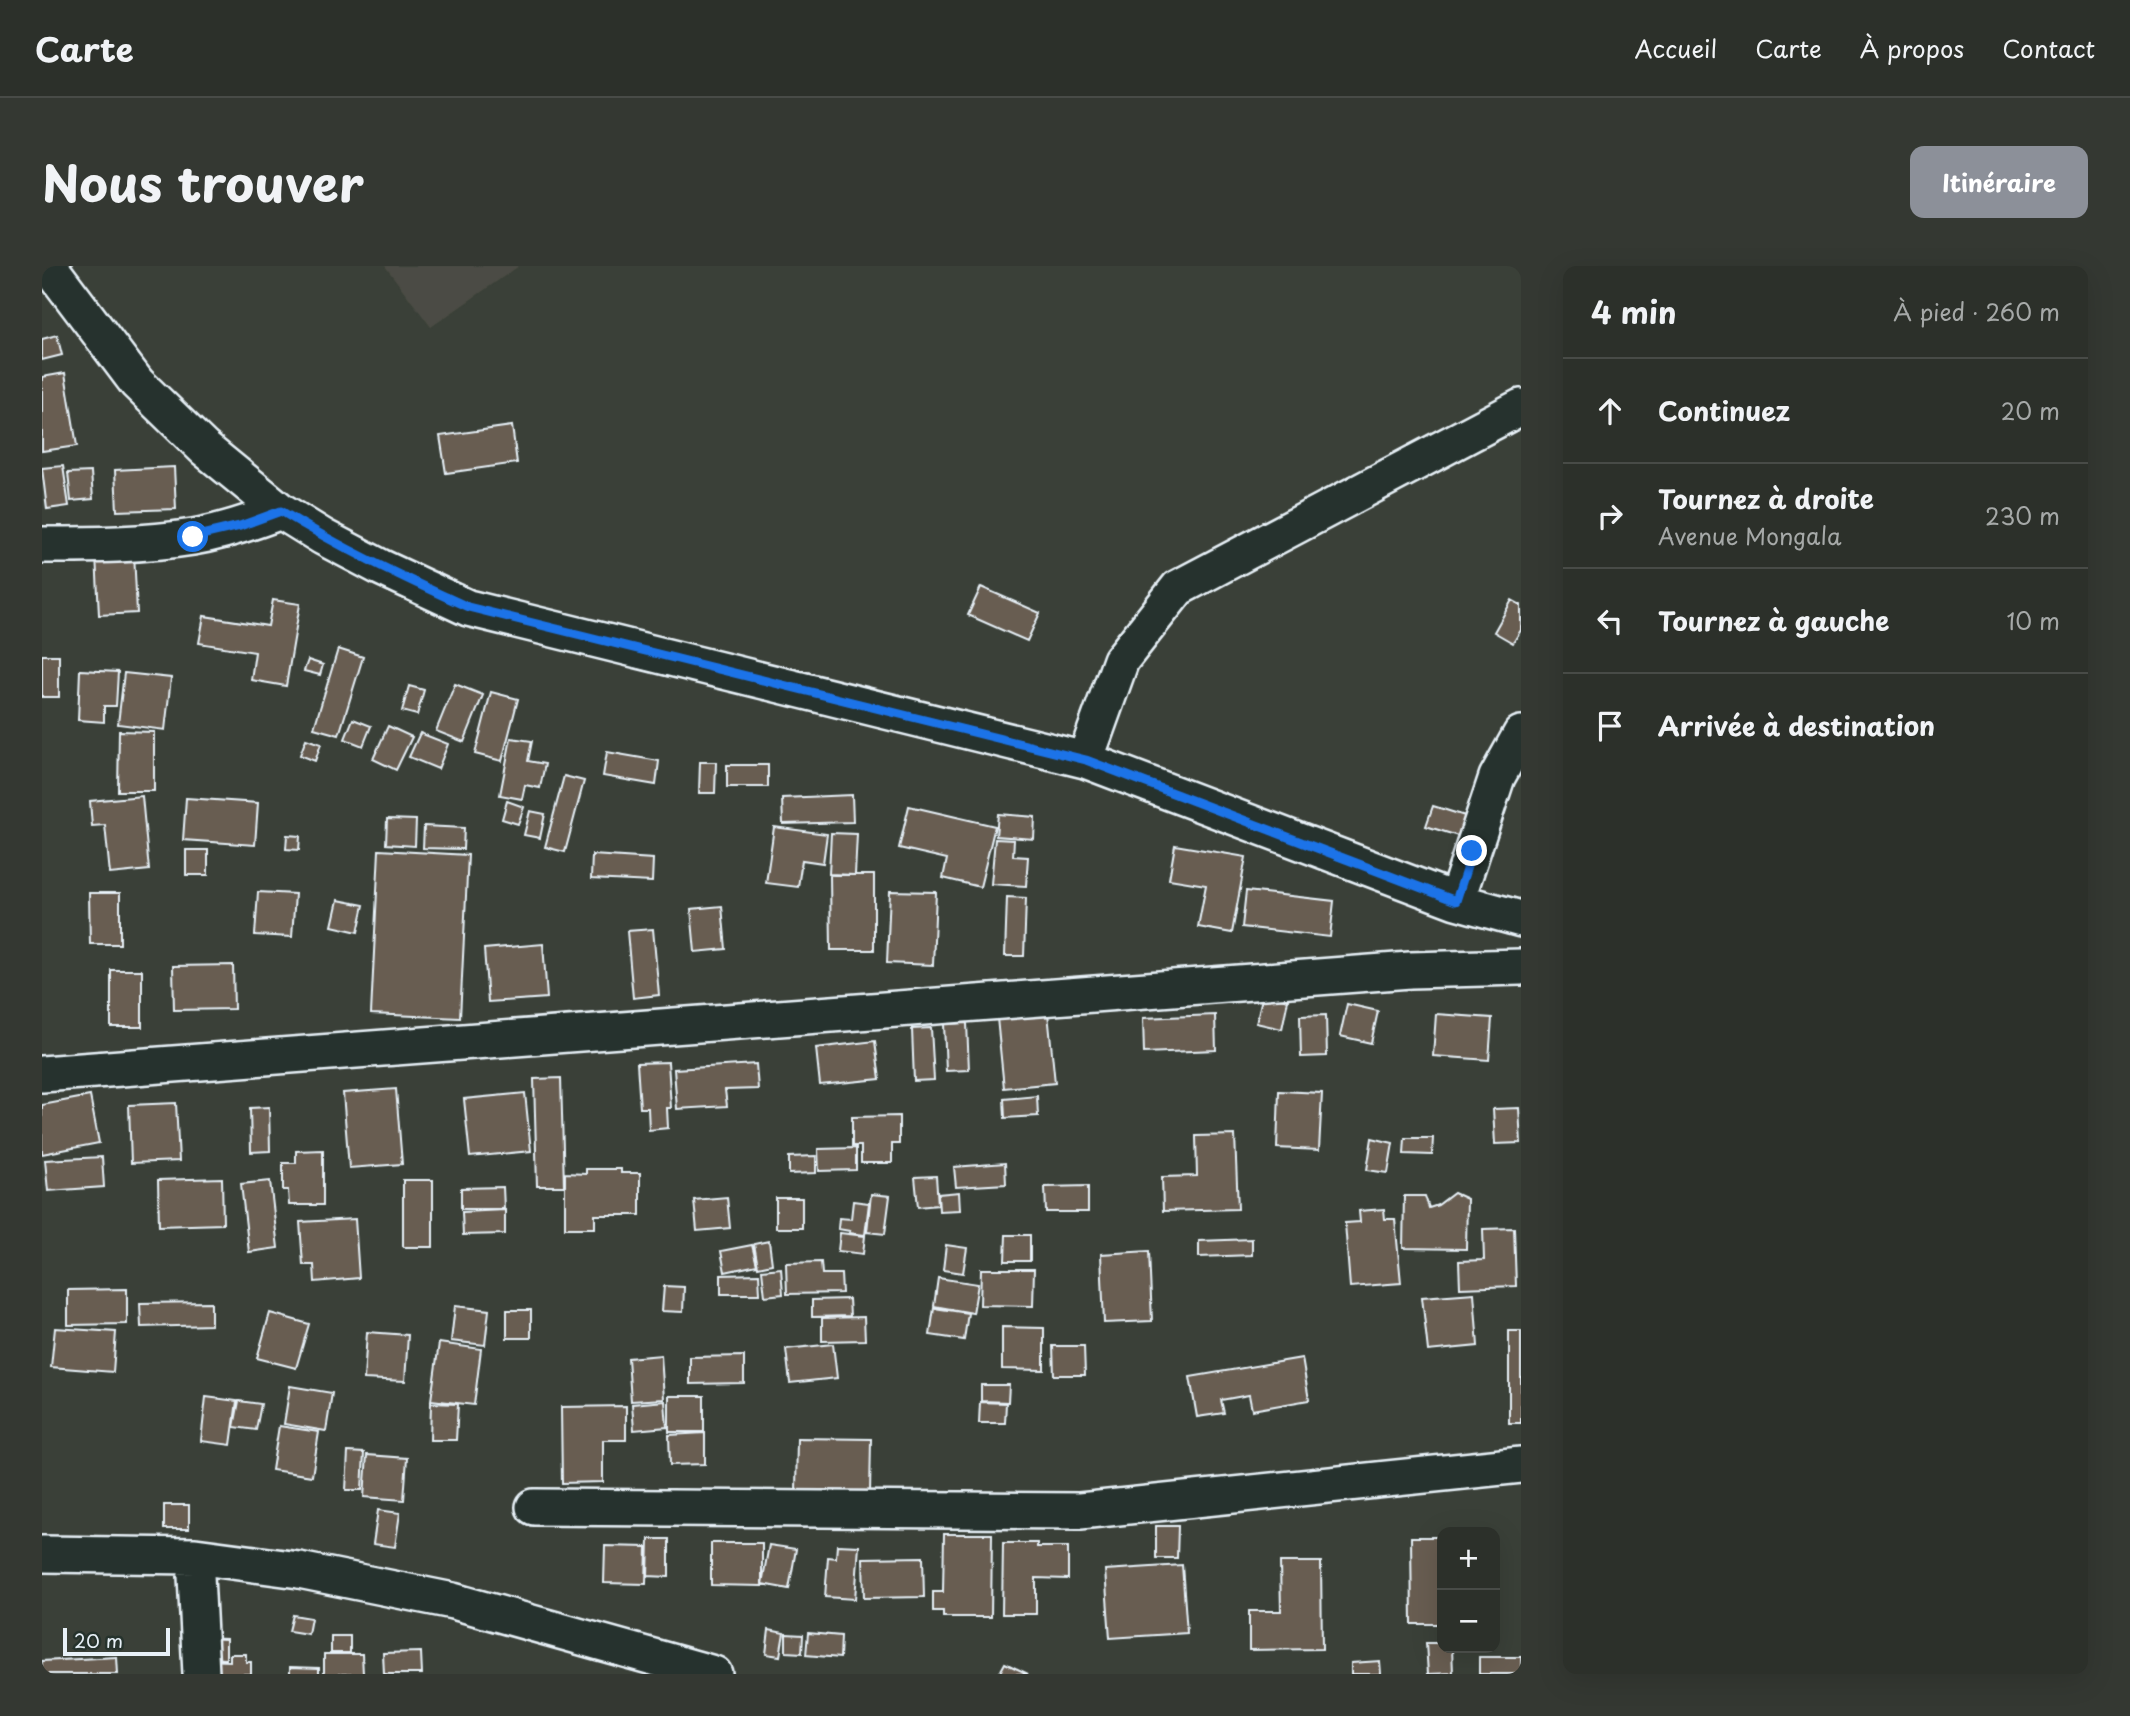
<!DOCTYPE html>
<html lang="fr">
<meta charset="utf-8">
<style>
:root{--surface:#2c302a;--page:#343832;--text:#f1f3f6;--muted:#a6a9a8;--line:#484b47;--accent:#8c9099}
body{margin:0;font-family:"Playpen Sans",sans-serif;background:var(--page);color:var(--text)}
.controls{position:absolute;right:21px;bottom:21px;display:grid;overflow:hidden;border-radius:14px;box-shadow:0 7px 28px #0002}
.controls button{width:63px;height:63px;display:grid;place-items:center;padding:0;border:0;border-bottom:2px solid var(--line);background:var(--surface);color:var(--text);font:35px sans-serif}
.scale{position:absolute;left:21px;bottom:18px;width:107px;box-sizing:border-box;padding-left:7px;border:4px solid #e8f1f8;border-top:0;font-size:19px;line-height:24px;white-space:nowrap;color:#e8f1f8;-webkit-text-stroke:5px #26332d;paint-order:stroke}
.stop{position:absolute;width:21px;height:21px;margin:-16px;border:5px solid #1a73e8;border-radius:50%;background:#fff}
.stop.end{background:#1a73e8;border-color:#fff;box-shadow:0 2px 7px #0008}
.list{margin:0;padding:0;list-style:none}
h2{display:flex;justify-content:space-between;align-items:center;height:91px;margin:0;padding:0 28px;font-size:30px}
h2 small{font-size:23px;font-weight:400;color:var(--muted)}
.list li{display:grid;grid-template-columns:46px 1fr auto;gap:21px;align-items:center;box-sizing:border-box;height:105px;padding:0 28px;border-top:2px solid var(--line)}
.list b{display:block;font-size:26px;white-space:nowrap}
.list p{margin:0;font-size:23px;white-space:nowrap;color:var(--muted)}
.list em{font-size:23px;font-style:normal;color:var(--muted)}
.icon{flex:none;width:38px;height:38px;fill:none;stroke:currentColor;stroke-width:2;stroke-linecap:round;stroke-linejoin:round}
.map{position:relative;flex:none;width:1479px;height:1408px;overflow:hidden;border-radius:14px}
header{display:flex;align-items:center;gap:42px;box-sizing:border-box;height:98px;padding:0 35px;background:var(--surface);border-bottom:2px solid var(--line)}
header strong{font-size:33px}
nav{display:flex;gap:38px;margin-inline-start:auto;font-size:24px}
.intro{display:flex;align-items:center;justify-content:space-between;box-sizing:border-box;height:168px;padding:0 42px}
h1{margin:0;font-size:49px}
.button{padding:18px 32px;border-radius:14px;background:var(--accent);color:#fff;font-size:24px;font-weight:700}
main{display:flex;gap:42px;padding:0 42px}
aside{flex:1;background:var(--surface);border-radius:14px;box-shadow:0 7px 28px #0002}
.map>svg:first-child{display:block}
</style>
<header>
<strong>Carte</strong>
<nav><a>Accueil</a><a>Carte</a><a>À propos</a><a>Contact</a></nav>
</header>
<div class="intro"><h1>Nous trouver</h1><a class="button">Itinéraire</a></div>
<main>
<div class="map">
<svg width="1479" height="1408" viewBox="0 0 1479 1408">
<rect width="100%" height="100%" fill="#3a4038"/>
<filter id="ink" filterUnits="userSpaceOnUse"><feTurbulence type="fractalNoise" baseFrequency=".0143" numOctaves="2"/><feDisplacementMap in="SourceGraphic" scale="14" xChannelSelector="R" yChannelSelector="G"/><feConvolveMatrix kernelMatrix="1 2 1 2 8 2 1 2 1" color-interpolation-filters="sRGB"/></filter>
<g filter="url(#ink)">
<!-- built -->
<path fill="#4b4c44" d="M 343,0 L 477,0 L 389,61 Z"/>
<!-- building -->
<path fill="#675d51" stroke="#e8f1f8" stroke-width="2" d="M 15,69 L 20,89 L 0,94 L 0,73 Z
M 23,107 L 35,180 L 0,185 L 0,111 Z
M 470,160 L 475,197 L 404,207 L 398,170 Z
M 21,200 L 27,240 L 5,243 L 0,202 Z
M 132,201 L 134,243 L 75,245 L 73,204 Z
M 49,206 L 51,233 L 29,235 L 26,207 Z
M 92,287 L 95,347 L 57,349 L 54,289 Z
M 939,321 L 998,347 L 985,375 L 926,349 Z
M 231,334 L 258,338 L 244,420 L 209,414 L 213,386 L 157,377 L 162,350 L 226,360 Z
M 1470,334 L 1479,339 L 1479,364 L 1471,377 L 1452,366 Z
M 296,383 L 321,391 L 297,469 L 272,462 Z
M 0,389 L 17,389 L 17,431 L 0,431 Z
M 266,394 L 281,399 L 278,409 L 262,405 Z
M 38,404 L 76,406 L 74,440 L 62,440 L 62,456 L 36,454 Z
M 82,407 L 129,412 L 123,464 L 76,458 Z
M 413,418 L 441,429 L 422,476 L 394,465 Z
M 367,420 L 382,424 L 375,449 L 360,445 Z
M 449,426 L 476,433 L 460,495 L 433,488 Z
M 311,453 L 329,460 L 321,480 L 303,473 Z
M 346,460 L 370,471 L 354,504 L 331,493 Z
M 77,465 L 112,466 L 112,525 L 76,525 Z
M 378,467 L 406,478 L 396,503 L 367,491 Z
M 469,472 L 490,475 L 486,495 L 503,498 L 498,522 L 483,519 L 480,533 L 458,529 Z
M 264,473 L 279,478 L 273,495 L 258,489 Z
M 565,486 L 617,495 L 614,519 L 561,510 Z
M 658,496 L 674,496 L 673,527 L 657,527 Z
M 685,499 L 726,499 L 726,521 L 685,521 Z
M 522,510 L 542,515 L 523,586 L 503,581 Z
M 810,529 L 811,556 L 741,558 L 740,532 Z
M 100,530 L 107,604 L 68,608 L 63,559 L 50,560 L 48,535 Z
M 144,532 L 216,537 L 213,579 L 141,574 Z
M 465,535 L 482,541 L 476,558 L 460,553 Z
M 867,540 L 953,560 L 938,621 L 901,612 L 905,593 L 857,582 Z
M 1391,540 L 1423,550 L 1416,570 L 1384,560 Z
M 488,545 L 503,548 L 498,572 L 482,569 Z
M 956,548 L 993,551 L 992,573 L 954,570 Z
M 345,553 L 374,554 L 373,580 L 344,578 Z
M 382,560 L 422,562 L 421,583 L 381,582 Z
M 732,561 L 785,568 L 781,597 L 760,594 L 756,621 L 724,617 Z
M 789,567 L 815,568 L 813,609 L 787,608 Z
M 245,569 L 258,570 L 257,584 L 244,583 Z
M 953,573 L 972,574 L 971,590 L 986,591 L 984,620 L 949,618 Z
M 1133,579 L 1204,591 L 1190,667 L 1156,661 L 1164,619 L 1127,613 Z
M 144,584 L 166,584 L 166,609 L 144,609 Z
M 337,584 L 426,589 L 418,752 L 329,748 Z
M 550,589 L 611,593 L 610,616 L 549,613 Z
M 788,609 L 832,609 L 832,684 L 789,684 Z
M 848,625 L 894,626 L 891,699 L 845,697 Z
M 1204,625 L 1292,635 L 1288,671 L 1200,661 Z
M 216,626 L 253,628 L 250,671 L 213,669 Z
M 47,627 L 78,627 L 78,678 L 48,678 Z
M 965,631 L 984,632 L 982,690 L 963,690 Z
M 296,634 L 322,639 L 316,666 L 290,660 Z
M 680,640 L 684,683 L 653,686 L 649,643 Z
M 611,663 L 617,729 L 591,732 L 585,665 Z
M 501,678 L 505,732 L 446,736 L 442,683 Z
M 191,699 L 192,743 L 132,744 L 131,700 Z
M 69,704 L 100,704 L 100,761 L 69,761 Z
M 1221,728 L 1246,734 L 1240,763 L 1214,757 Z
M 1305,738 L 1336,745 L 1329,777 L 1298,770 Z
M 1006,747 L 1013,817 L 962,822 L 955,752 Z
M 1394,748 L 1450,752 L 1447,794 L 1391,790 Z
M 1173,749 L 1174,784 L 1102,787 L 1101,752 Z
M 1284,749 L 1285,790 L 1259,791 L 1258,750 Z
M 925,757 L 927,804 L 904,805 L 902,758 Z
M 889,762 L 892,814 L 872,815 L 870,763 Z
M 833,775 L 838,813 L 778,819 L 774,782 Z
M 626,796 L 629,842 L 625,842 L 626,862 L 607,864 L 606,842 L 598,842 L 595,797 Z
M 714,798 L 716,823 L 683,824 L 685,840 L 635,843 L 632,803 Z
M 519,812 L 522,920 L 495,920 L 492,813 Z
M 354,823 L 360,898 L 307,902 L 301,827 Z
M 1237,825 L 1280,827 L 1277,884 L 1235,882 Z
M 483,827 L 489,885 L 428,891 L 422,833 Z
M 48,830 L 57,877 L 0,888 L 0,839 Z
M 995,830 L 996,850 L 963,852 L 962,833 Z
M 134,837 L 137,895 L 89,897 L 87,839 Z
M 227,841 L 228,885 L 209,886 L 208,842 Z
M 1477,842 L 1479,877 L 1453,878 L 1451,843 Z
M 857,850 L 857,878 L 850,878 L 850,897 L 819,897 L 819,880 L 810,880 L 810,851 Z
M 1193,869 L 1196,943 L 1121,945 L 1120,911 L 1155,910 L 1154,870 Z
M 1330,872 L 1351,877 L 1346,907 L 1325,904 Z
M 1363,872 L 1391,872 L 1390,889 L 1362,888 Z
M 814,882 L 814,904 L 777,905 L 776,883 Z
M 281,884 L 281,939 L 247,939 L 246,924 L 241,924 L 241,897 L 254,897 L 254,885 Z
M 774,890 L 774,907 L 747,908 L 747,891 Z
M 60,891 L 62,921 L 6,925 L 3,894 Z
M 963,897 L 964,918 L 914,921 L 912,901 Z
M 544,903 L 579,903 L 579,907 L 598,907 L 598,949 L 553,949 L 553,962 L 523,962 L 523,907 L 544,908 Z
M 894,910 L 896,939 L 876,941 L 873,911 Z
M 180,912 L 181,958 L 117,960 L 116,914 Z
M 361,914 L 391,914 L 391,981 L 361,981 Z
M 228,915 L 236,982 L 207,986 L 199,918 Z
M 1046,920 L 1046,946 L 1004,946 L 1003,921 Z
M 461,921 L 462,943 L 419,943 L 419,922 Z
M 917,926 L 918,944 L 897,945 L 896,928 Z
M 1412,927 L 1425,933 L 1424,983 L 1361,982 L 1362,930 L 1383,930 L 1387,942 L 1396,939 Z
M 829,928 L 848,930 L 843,968 L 825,966 Z
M 685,931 L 688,962 L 655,965 L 652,934 Z
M 734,932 L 760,932 L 760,962 L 734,962 Z
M 811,935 L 827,937 L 823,969 L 807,967 L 808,965 L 796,963 L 797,952 L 809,953 Z
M 1342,943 L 1343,953 L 1353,953 L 1359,1017 L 1308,1021 L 1303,957 L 1318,956 L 1317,945 Z
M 463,944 L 463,968 L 421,969 L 420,946 Z
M 313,953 L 317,1012 L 273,1016 L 272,999 L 261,999 L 258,956 Z
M 1472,962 L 1474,1020 L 1418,1022 L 1417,995 L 1442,994 L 1441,963 Z
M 798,967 L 823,970 L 821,988 L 796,985 Z
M 964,969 L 988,969 L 988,995 L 963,995 Z
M 1210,973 L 1210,989 L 1157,991 L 1157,975 Z
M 727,975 L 730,998 L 716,1001 L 712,978 Z
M 710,979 L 715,999 L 683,1006 L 679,985 Z
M 904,979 L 925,982 L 921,1007 L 901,1004 Z
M 1107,985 L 1110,1055 L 1062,1057 L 1059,988 Z
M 779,996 L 780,1008 L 799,1008 L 800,1027 L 745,1028 L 744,997 Z
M 739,1002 L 741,1028 L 723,1030 L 720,1004 Z
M 939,1003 L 992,1003 L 991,1040 L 938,1039 Z
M 717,1008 L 718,1028 L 679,1028 L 679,1009 Z
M 896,1012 L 936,1018 L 931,1047 L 892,1040 Z
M 622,1020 L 642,1021 L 641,1046 L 620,1045 Z
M 85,1023 L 85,1058 L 26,1059 L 26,1024 Z
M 1432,1027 L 1436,1080 L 1386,1085 L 1380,1031 Z
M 807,1033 L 808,1050 L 770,1051 L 770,1034 Z
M 169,1036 L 169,1059 L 99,1061 L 98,1037 Z
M 413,1040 L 447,1044 L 443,1079 L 409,1075 Z
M 892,1042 L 926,1047 L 922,1074 L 888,1069 Z
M 465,1044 L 489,1044 L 489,1072 L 465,1072 Z
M 228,1047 L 267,1058 L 254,1102 L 215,1092 Z
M 822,1051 L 823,1074 L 780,1075 L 780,1052 Z
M 960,1061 L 1002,1062 L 1002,1104 L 960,1103 Z
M 13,1062 L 74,1066 L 71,1106 L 9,1101 Z
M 1467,1065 L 1479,1065 L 1479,1157 L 1467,1157 Z
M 325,1066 L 366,1069 L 363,1115 L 322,1113 Z
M 397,1077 L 439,1083 L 432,1139 L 389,1134 Z
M 791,1078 L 795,1112 L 748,1117 L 744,1083 Z
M 1011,1080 L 1042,1080 L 1043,1109 L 1012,1109 Z
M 619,1089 L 622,1133 L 589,1135 L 586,1092 Z
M 702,1090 L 702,1117 L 648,1118 L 648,1091 Z
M 1260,1092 L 1267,1134 L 1210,1144 L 1207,1129 L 1179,1134 L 1182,1147 L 1155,1151 L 1148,1111 Z
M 939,1119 L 967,1119 L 966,1136 L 939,1135 Z
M 248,1120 L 290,1127 L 284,1165 L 242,1158 Z
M 627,1130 L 662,1130 L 662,1166 L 627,1166 Z
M 164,1131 L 195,1135 L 189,1179 L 159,1175 Z
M 197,1135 L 219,1138 L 214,1164 L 192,1161 Z
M 623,1135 L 625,1161 L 592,1164 L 590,1138 Z
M 938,1136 L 964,1137 L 963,1157 L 937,1157 Z
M 389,1137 L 416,1138 L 414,1174 L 388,1174 Z
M 584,1140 L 584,1174 L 561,1174 L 561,1216 L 520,1217 L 519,1141 Z
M 237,1160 L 277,1166 L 270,1210 L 230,1204 Z
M 663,1167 L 663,1198 L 628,1199 L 627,1169 Z
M 755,1172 L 829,1173 L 828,1228 L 754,1226 Z
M 306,1186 L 322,1187 L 320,1224 L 304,1224 Z
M 325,1189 L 365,1192 L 362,1234 L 322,1231 Z
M 122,1239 L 147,1239 L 147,1263 L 122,1263 Z
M 336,1244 L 358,1247 L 353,1281 L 331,1278 Z
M 1114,1260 L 1136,1260 L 1135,1292 L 1114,1292 Z
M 902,1268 L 950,1268 L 949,1351 L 901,1351 L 901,1345 L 891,1345 L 891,1326 L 901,1326 Z
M 1369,1271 L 1400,1271 L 1400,1358 L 1370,1358 Z
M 607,1273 L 627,1273 L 627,1311 L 606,1310 Z
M 669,1277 L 720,1277 L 720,1320 L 669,1319 Z
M 961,1277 L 995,1277 L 995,1281 L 1026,1281 L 1026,1313 L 994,1312 L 994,1348 L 960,1348 Z
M 727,1279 L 754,1283 L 747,1323 L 720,1318 Z
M 795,1279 L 817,1280 L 813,1333 L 783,1331 L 786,1291 L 794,1292 Z
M 563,1280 L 605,1281 L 604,1318 L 562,1317 Z
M 881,1291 L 882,1331 L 822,1332 L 821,1292 Z
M 1238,1296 L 1279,1296 L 1280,1383 L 1207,1384 L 1207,1345 L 1239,1345 Z
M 1140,1299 L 1145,1367 L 1068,1372 L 1063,1304 Z
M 251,1349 L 269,1352 L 266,1368 L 247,1365 Z
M 727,1364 L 742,1367 L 738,1390 L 724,1388 Z
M 766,1367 L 799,1370 L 798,1392 L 764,1389 Z
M 744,1368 L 761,1369 L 760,1387 L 744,1386 Z
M 289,1370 L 308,1370 L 308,1387 L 289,1387 Z
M 160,1372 L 184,1373 L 184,1393 L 159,1392 Z
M 1384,1377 L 1400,1377 L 1400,1382 L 1410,1382 L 1411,1407 L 1386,1408 Z
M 379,1386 L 380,1408 L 342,1408 L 341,1387 Z
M 188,1388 L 204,1388 L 204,1396 L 209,1396 L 209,1408 L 162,1408 L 162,1394 L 188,1395 Z
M 282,1388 L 320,1388 L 321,1408 L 282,1408 Z
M 75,1391 L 76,1408 L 0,1408 L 0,1395 Z
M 1437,1391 L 1479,1391 L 1479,1408 L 1437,1408 Z
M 1338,1395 L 1339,1408 L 1309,1408 L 1309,1397 Z
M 963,1397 L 986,1408 L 957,1408 Z
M 248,1401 L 277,1402 L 277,1408 L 248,1408 Z"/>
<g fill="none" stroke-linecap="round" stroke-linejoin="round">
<!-- minor casing -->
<g stroke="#e8f1f8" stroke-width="40">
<path id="minor" d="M 7,0 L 95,117 L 162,182 L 239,245 L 281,271 L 338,301 L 426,342 L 1043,494 L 1414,635 L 1479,653
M 0,279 C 50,279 101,279 151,271 C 181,266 210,256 239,245
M 1043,494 L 1079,394 L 1136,322 L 1479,141
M 1414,635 L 1455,511 L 1479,468
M 0,808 L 1368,704 L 1479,701
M 492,1241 L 1038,1245 L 1479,1199
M 0,1288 L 153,1290 L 257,1304 L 411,1335 L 672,1408
M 153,1290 L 159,1408"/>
</g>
<!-- minor -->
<use href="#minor" stroke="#26332d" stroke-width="35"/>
</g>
</g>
<g fill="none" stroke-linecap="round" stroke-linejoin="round" filter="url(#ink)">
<!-- route -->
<path stroke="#1a73e8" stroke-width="9" d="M 151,271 L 198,260 L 239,245 C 299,282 362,312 426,341 L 1044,494 L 1414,635 L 1430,585"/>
</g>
</svg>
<div class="controls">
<button>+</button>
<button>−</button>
</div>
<div class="scale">20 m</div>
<div class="stop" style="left:151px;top:271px"></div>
<div class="stop end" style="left:1430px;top:585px"></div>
</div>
<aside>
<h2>4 min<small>À pied · 260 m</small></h2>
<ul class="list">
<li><svg class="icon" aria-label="ahead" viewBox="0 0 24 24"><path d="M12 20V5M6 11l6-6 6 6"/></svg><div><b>Continuez</b></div><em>20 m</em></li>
<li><svg class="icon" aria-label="right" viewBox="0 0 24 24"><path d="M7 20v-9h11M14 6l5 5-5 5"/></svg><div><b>Tournez à droite</b><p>Avenue Mongala</p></div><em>230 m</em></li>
<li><svg class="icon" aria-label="left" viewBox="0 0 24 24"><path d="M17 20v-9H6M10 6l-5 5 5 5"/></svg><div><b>Tournez à gauche</b></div><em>10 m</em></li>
<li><svg class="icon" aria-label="arrive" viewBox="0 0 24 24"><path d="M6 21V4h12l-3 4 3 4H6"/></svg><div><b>Arrivée à destination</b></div></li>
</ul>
</aside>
</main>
